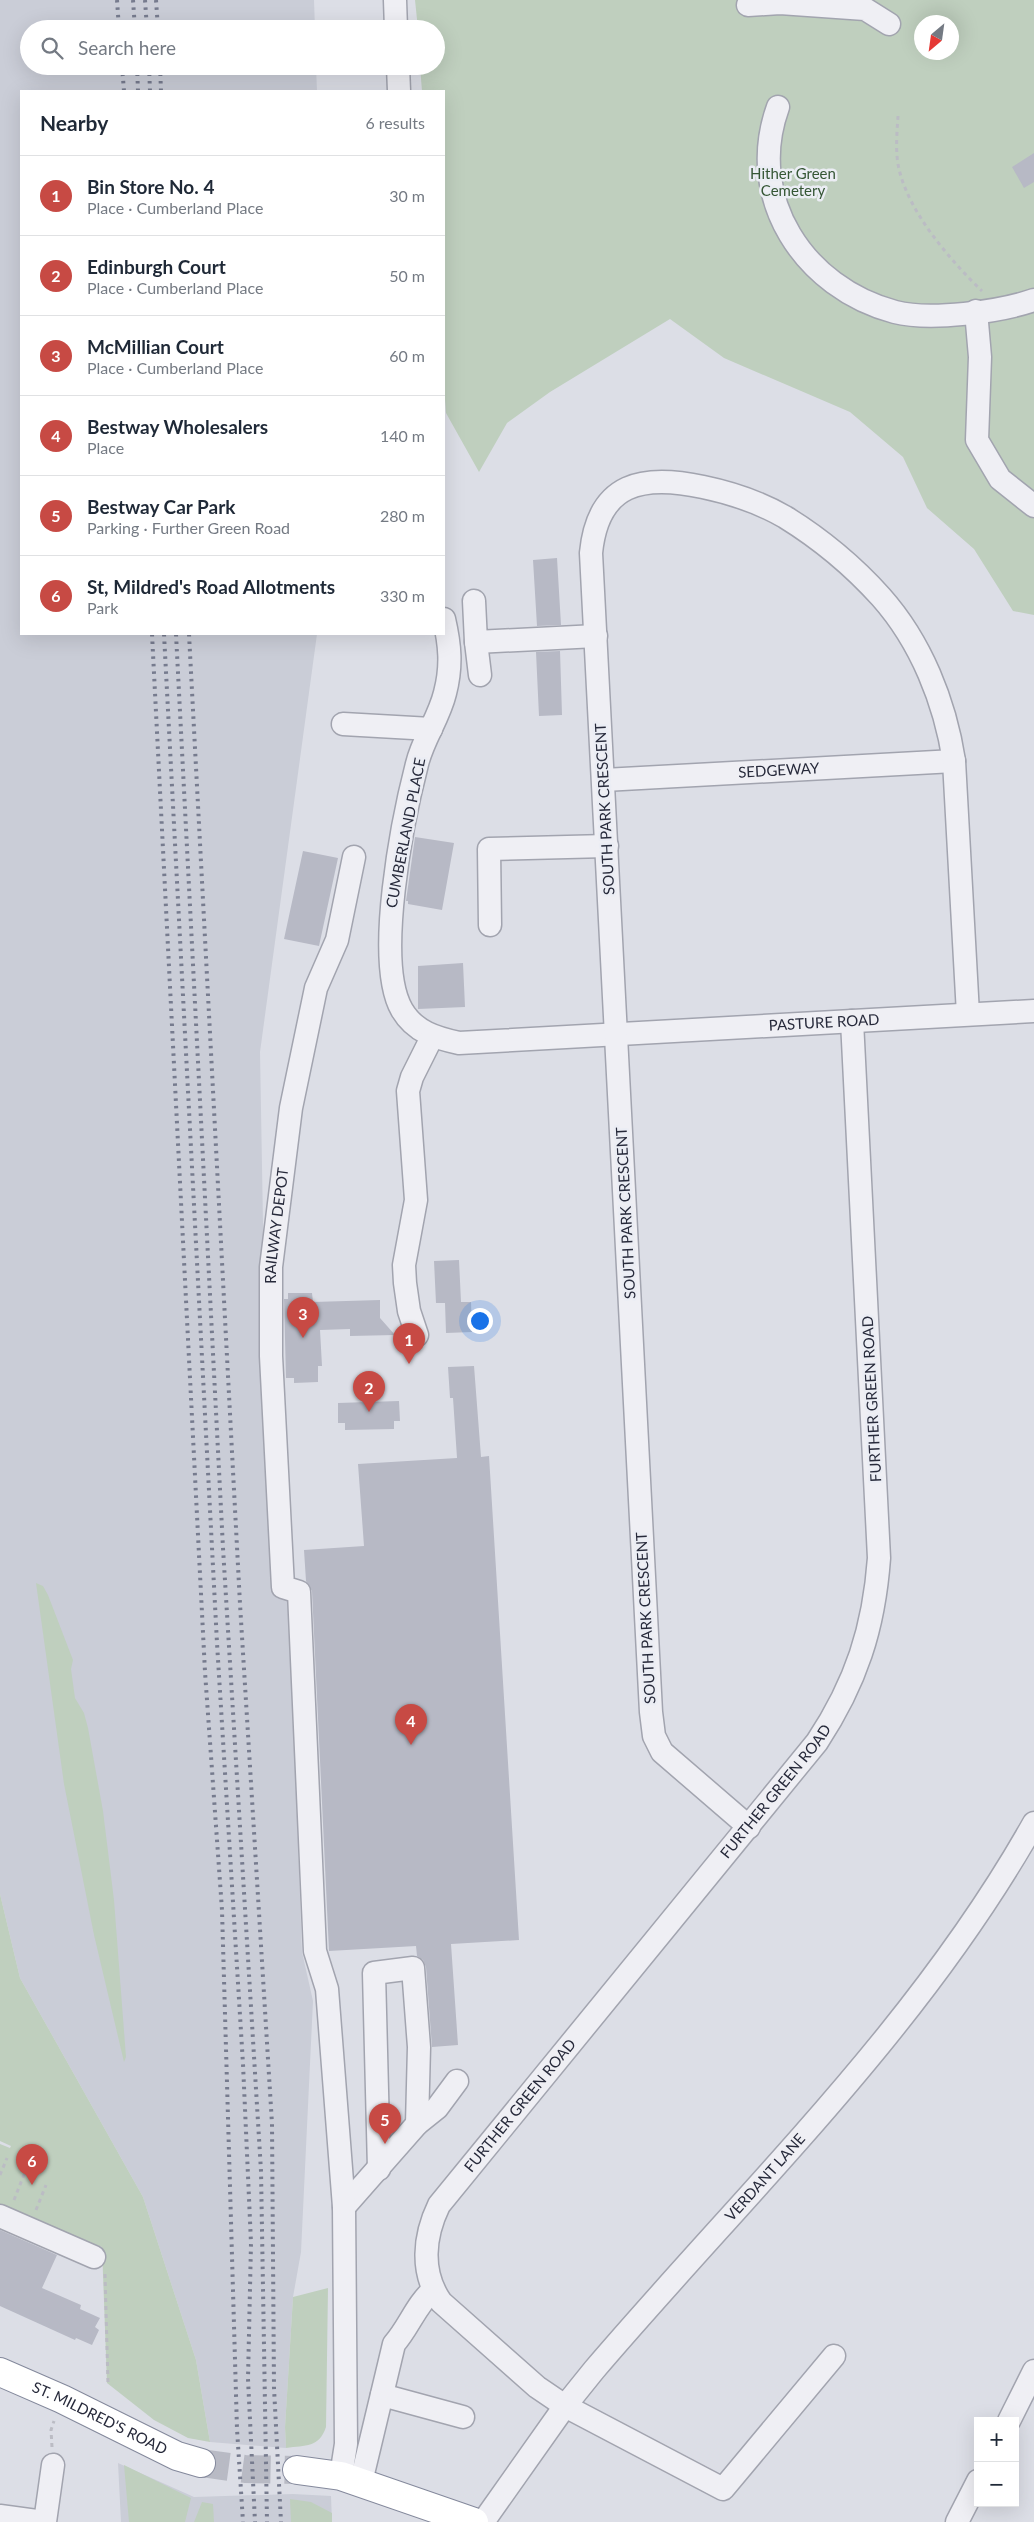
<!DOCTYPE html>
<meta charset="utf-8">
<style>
:root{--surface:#fff;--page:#f2f2f3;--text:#1f2937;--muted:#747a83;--line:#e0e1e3;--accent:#c74a44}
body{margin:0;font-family:Lato,sans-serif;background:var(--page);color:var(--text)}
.controls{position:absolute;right:15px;bottom:15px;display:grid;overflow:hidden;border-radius:0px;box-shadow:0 5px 20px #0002}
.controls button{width:45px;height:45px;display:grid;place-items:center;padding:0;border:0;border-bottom:1px solid var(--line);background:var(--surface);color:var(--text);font:25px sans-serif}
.compass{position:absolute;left:914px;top:15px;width:45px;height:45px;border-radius:50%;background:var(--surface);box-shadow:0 5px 20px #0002;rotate:209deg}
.you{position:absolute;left:479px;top:1320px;width:18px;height:18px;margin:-12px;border:4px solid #fff;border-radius:50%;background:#1a73e8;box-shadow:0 0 0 8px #1a73e833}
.badge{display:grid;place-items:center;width:32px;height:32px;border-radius:50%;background:var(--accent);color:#fff;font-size:16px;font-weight:700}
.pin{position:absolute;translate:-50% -41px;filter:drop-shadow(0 1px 2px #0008)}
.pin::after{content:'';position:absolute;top:26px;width:18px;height:15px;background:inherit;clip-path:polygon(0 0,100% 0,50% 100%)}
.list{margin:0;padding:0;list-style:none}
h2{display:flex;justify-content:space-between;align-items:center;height:65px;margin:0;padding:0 20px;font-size:21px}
h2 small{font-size:16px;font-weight:400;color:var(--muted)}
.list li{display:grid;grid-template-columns:32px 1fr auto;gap:15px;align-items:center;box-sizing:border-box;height:80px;padding:0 20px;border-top:1px solid var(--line)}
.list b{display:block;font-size:19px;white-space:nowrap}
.list p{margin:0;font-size:16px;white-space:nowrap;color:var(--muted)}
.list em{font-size:16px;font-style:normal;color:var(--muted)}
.icon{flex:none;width:28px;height:28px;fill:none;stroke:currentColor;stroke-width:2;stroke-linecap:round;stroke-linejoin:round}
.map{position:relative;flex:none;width:1034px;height:2522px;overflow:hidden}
.search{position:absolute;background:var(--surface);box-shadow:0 5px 20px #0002;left:20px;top:20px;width:425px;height:55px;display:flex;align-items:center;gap:12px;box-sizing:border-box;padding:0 18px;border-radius:28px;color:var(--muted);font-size:19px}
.panel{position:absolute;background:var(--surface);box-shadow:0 5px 20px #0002;left:20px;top:90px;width:425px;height:545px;border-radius:0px}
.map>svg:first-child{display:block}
</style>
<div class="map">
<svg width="1034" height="2522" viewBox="0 0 1034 2522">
<rect width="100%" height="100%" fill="#dcdee6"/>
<!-- built -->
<path fill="#cacdd7" d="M 0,0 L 314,0 L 315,29 L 29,29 L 29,66 L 316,66 L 317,91 L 21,91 L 21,634 L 317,634 L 260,1052 L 267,1452 L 289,1596 L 302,1952 L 313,2001 L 301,2252 L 293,2297 L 285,2427 L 286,2448 L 210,2442 L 196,2360 L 143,2197 L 20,1978 L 0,1894 Z
M 118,2463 L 194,2497 L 293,2494 L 331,2496 L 332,2522 L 121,2522 Z"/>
<!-- green -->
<path fill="#bfcfbe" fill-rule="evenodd" d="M 415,0 L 1034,0 L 1034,615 L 1013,611 L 974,549 L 927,508 L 903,457 L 850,412 L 724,358 L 670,319 L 550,392 L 507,423 L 479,472 L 446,413 L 444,386 L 444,91 L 422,91 L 420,66 L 436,66 L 436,29 L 418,29 ZM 922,22 L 952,22 L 952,52 L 922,52 Z
M 36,1583 L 43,1586 L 48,1595 L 73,1660 L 71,1669 L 75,1698 L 84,1713 L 88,1728 L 103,1811 L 114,1900 L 126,2057 L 124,2062 L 94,1935 L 64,1784 Z
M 0,1894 L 20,1978 L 143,2197 L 196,2360 L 210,2442 L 188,2438 L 154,2420 L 107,2383 L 102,2247 L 94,2244 L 88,2246 L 0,2208 L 0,2144 L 10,2148 L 11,2146 L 0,2141 Z
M 328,2288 L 326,2427 C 319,2448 306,2445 286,2448 L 285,2427 L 293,2297 Z
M 124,2465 L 191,2498 L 185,2522 L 129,2522 Z
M 290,2499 L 311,2502 L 332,2513 L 332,2522 L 291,2522 Z
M 202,2502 L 213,2504 L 214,2522 L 194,2522 Z"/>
<!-- building -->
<path fill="#b7b9c5" d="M 1034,153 L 1034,182 L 1024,188 L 1012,167 Z
M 557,558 L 561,625 L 537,626 L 533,560 Z
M 560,651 L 562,715 L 539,716 L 536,652 Z
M 415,837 L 454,843 L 442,910 L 408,904 L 408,901 L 406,901 Z
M 303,851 L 338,858 L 319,946 L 284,939 Z
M 463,963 L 465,1007 L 418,1009 L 418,966 Z
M 459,1260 L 461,1302 L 471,1302 L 472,1332 L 446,1333 L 445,1303 L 436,1303 L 434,1261 Z
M 288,1293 L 312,1293 L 313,1302 L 380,1300 L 380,1318 L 395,1335 L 350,1336 L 350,1329 L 320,1330 L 322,1366 L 318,1366 L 318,1382 L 294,1383 L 294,1378 L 286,1378 L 284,1299 L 288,1299 Z
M 474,1366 L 481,1457 L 489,1456 L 519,1940 L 451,1944 L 458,2045 L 432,2047 L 426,1967 L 423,1960 L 417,1956 L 416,1946 L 329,1951 L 312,1591 L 306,1581 L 304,1550 L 364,1546 L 358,1464 L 457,1458 L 453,1398 L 450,1398 L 448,1367 Z
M 399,1401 L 400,1421 L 394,1421 L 394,1429 L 345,1430 L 345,1423 L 338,1423 L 338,1403 Z
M 0,2230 L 57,2255 L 42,2288 L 81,2305 L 80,2309 L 100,2318 L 95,2327 L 99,2330 L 92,2345 L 76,2338 L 75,2340 L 0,2306 Z"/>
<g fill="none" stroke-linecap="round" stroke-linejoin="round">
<!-- highway-tunnel -->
<path stroke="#b8bac4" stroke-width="28" stroke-dasharray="28 14" stroke-linecap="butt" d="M 201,2463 L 245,2469 L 297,2470"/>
<!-- minor casing -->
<g stroke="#a2a4af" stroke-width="25">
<g id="minor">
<path d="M 395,0 L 396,29"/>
<path d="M 748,5 L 780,3 L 865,9 L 889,24"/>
<path d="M 398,66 L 399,91"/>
<path d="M 778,107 C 745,198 804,288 895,312 C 930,321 999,312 1034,300"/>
<path d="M 976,311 L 980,357 L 977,440 L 1000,479 L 1034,506"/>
<path d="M 474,601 L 476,642 L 596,636"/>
<path id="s1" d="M 444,619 C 450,645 452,666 445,693 C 439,718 423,739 417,764 C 403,818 374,962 402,1010 C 415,1032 436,1038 459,1043 L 1034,1011"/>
<path d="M 476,642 L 480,675"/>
<path d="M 343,724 L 431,729"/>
<path id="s2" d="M 604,780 L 954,761"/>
<path d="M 490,925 L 489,849 L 607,846"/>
<path d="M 417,1335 L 409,1311 L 405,1283 L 404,1265 L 416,1200 L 408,1091 L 412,1077 L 432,1037"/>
<path d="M 749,1827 L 662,1752 L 654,1736 L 651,1712 L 591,553 C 598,482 643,474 703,487 C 732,493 759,502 785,517 C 819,538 854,567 881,597 C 921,642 945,702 954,761 L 968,1014"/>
<path d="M 379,2169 L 374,1973 L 413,1968 L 419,2047 L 417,2124"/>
<path d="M 344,2207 L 417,2124 L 437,2108 L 457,2081"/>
<path d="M 0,2216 L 94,2257"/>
<path id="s3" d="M 834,2356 L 723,2489 L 565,2406 L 537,2387 L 441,2302 C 420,2272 424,2236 439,2205 L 817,1742 C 856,1683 874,1628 879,1558 L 852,1021"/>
<path d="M 382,2395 L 463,2417"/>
<path d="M 1009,2421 L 1034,2371"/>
<path id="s4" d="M 341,2476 L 346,2444 L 344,2207 L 327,1989 L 315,1951 L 299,1592 L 283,1587 L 271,1356 L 271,1267 L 291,1108 L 316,988 L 337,940 L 354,857"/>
<path d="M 361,2482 L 394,2344 C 409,2327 416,2305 433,2290"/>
<path d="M 0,2516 L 44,2522"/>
<path d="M 45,2522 L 53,2465"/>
<path id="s5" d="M 483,2522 L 565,2406 L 594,2370 C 745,2193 919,2028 1034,1823"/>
<path d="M 957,2522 L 978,2481"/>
</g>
</g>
<!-- highway casing -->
<g stroke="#84899c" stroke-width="30">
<g id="highway">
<path id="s6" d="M 0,2372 L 62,2399 L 177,2456 L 201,2463"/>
<path d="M 297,2470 L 341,2476 L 474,2522"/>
</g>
</g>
<!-- path -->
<path stroke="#bbbcc4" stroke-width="3" stroke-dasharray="4 4" stroke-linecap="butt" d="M 898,116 C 897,133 895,152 899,169 C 909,213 951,261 982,291
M 0,2175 L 7,2158
M 14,2200 L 25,2172
M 36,2210 L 46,2185
M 105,2274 L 108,2384
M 52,2447 L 51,2430 L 54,2421"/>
<!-- minor -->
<use href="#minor" stroke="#efeff4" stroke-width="22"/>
<!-- highway -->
<use href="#highway" stroke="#fff" stroke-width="28"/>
<!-- rail -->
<path stroke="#767b8e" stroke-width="4" stroke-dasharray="2.5 5" stroke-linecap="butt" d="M 117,0 L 119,29
M 133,0 L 135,29
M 145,0 L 147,29
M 156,0 L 158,29
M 122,66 L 124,91
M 137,66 L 138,91
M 149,66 L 150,91
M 160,66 L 161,91
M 152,634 L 205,1672 L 222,1910 L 237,2429 L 243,2522
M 164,634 L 217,1643 L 243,2064 L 251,2243 L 248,2379 L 255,2522
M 176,634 L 223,1548 L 261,2171 L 267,2522
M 189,634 L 240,1604 L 272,2124 L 274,2388 L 281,2522"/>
</g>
<g text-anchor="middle" stroke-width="5" stroke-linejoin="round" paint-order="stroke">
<!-- park labels -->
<g font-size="15" fill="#355635" stroke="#ebedf4">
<text x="793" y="179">Hither Green<tspan x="793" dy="17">Cemetery</tspan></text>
</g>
<!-- street labels -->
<g font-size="15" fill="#272a3b" stroke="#ebedf4">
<text dy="5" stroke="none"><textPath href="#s2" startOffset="175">SEDGEWAY</textPath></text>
<text transform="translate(605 809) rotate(-93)" y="5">SOUTH PARK CRESCENT</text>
<text transform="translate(406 833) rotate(-79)" y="5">CUMBERLAND PLACE</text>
<text dy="5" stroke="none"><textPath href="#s1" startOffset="835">PASTURE ROAD</textPath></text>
<text transform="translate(626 1213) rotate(-93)" y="5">SOUTH PARK CRESCENT</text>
<text dy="5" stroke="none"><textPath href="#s4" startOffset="1266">RAILWAY DEPOT</textPath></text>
<text transform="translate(872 1399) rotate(-93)" y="5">FURTHER GREEN ROAD</text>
<text transform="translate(646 1618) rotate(-93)" y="5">SOUTH PARK CRESCENT</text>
<text dy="5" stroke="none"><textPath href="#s3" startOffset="1149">FURTHER GREEN ROAD</textPath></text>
<text dy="5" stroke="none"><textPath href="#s3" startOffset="744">FURTHER GREEN ROAD</textPath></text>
<text dy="5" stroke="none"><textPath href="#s5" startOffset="446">VERDANT LANE</textPath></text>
<text dy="5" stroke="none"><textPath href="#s6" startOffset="110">ST. MILDRED'S ROAD</textPath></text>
</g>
</g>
</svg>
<div class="controls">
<button>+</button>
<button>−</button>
</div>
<svg class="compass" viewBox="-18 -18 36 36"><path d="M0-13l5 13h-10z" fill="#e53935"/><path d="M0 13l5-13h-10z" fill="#747a83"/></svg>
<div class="you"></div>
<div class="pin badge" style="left:409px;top:1364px">1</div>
<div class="pin badge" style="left:369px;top:1412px">2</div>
<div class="pin badge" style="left:303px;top:1338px">3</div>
<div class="pin badge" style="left:411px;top:1745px">4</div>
<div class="pin badge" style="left:385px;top:2144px">5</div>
<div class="pin badge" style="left:32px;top:2185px">6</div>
<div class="search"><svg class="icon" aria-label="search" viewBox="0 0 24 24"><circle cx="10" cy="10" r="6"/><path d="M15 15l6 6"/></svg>Search here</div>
<section class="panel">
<h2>Nearby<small>6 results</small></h2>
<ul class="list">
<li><span class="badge">1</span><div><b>Bin Store No. 4</b><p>Place · Cumberland Place</p></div><em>30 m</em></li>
<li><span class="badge">2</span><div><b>Edinburgh Court</b><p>Place · Cumberland Place</p></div><em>50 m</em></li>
<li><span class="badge">3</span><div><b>McMillian Court</b><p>Place · Cumberland Place</p></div><em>60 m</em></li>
<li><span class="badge">4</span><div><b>Bestway Wholesalers</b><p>Place</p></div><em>140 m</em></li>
<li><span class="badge">5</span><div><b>Bestway Car Park</b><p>Parking · Further Green Road</p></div><em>280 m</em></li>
<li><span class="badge">6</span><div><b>St, Mildred's Road Allotments</b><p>Park</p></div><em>330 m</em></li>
</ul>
</section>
</div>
